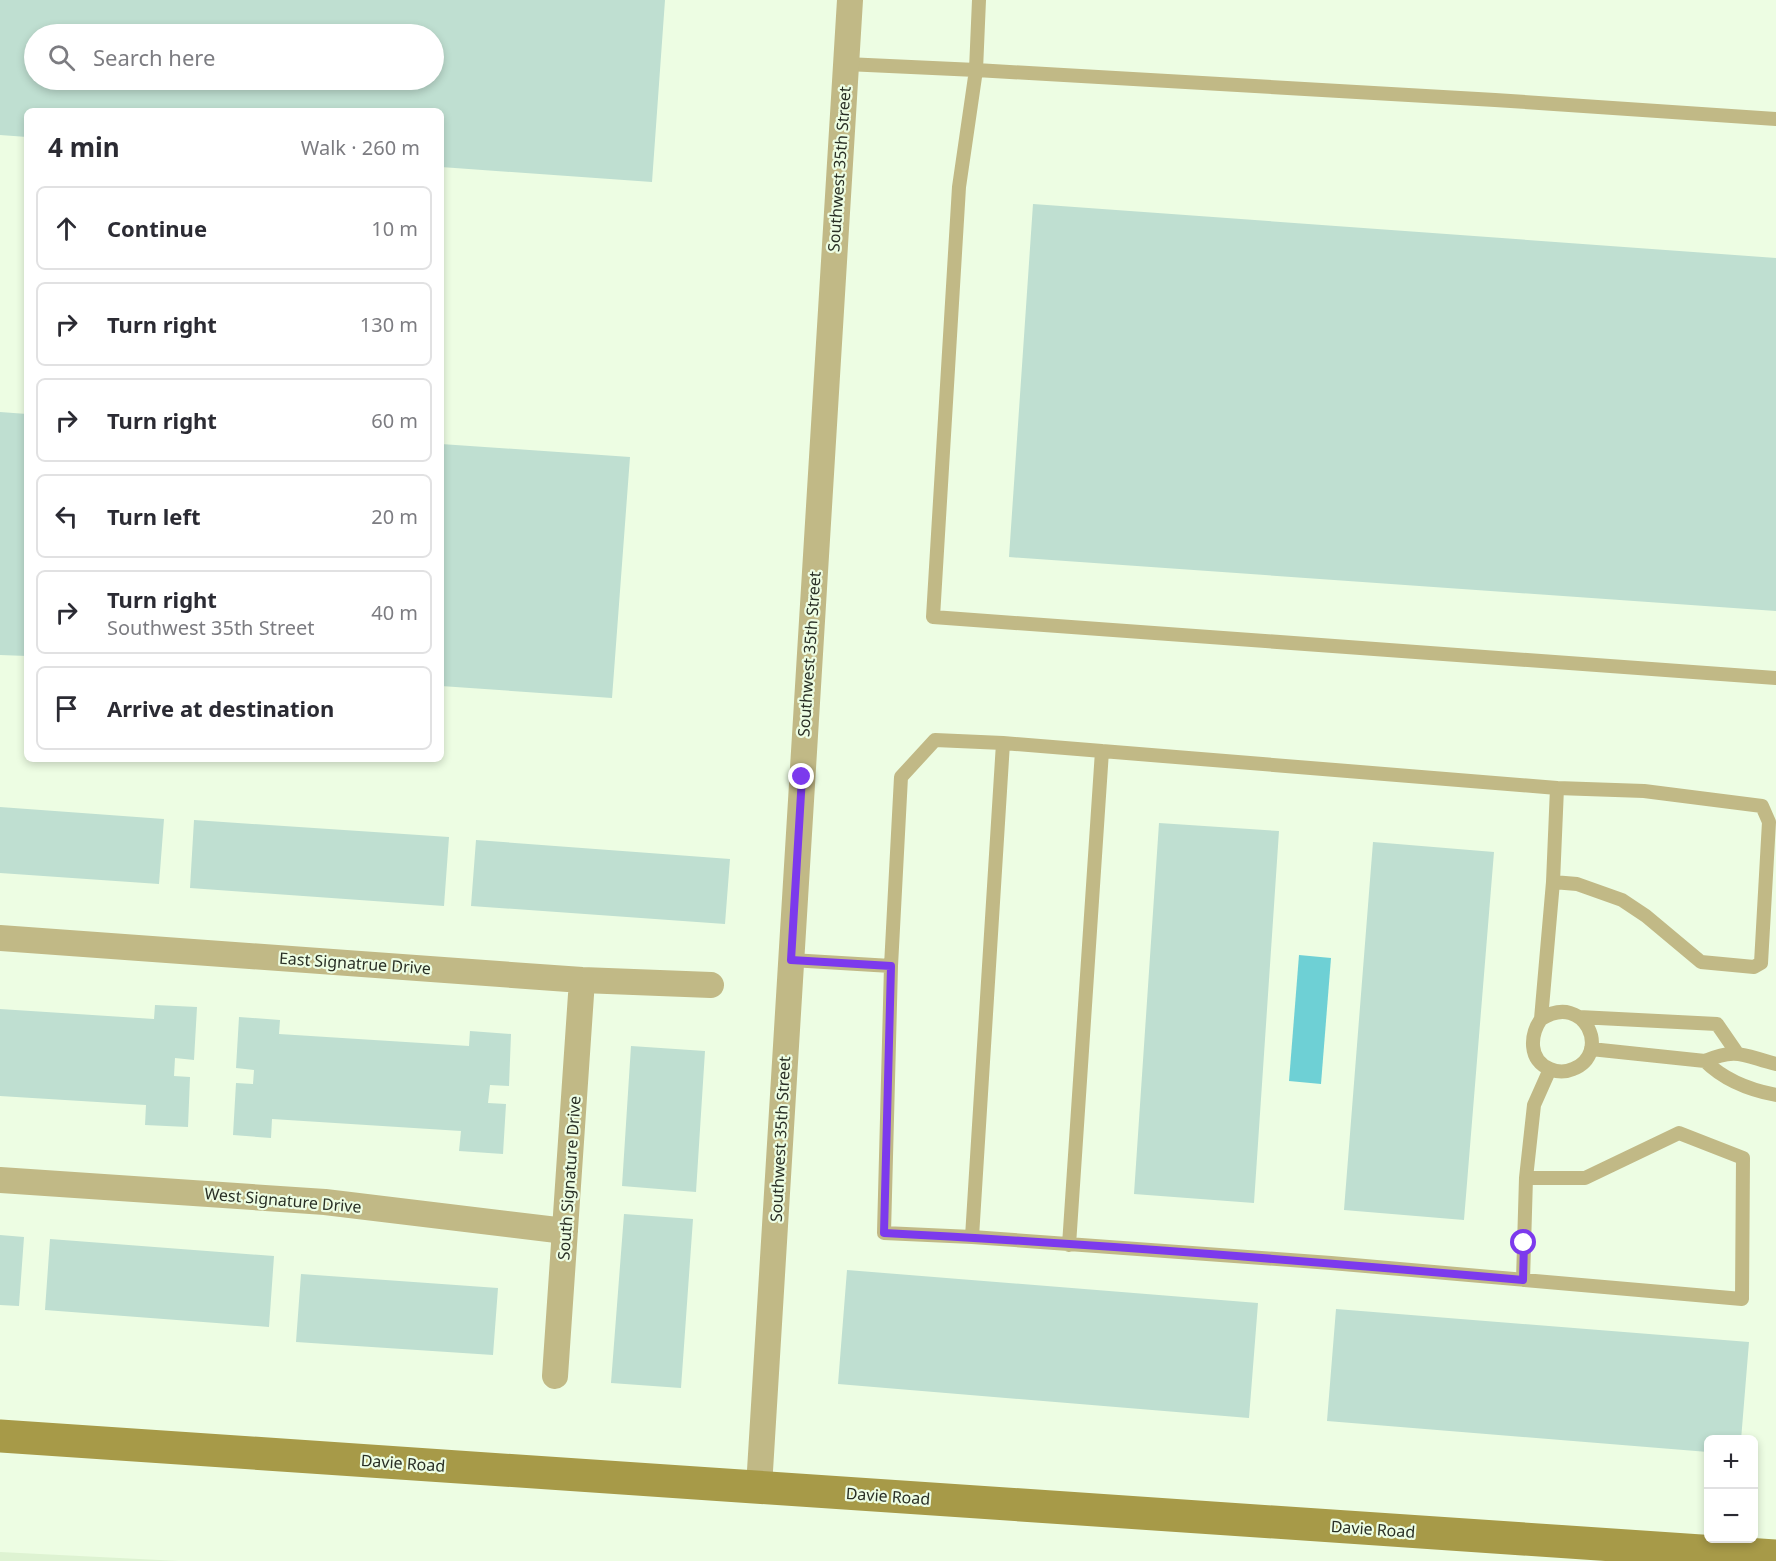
<!DOCTYPE html>
<meta charset="utf-8">
<style>
:root{--surface:#fff;--page:#f7f7f7;--text:#2b2b33;--muted:#7c7c81;--line:#e1e1e2}
body{margin:0;font-family:"Noto Sans",sans-serif;background:var(--page);color:var(--text)}
.controls{position:absolute;right:18px;bottom:18px;display:grid;overflow:hidden;border-radius:9px;box-shadow:0 3px 9px #0003}
.controls button{width:54px;height:54px;display:grid;place-items:center;padding:0;border:0;border-bottom:2px solid var(--line);background:var(--surface);color:var(--text);font:30px sans-serif}
.stop{position:absolute;width:18px;height:18px;margin:-14px;border:4px solid #7c3aed;border-radius:50%;background:#fff}
.stop.end{background:#7c3aed;border-color:#fff;box-shadow:0 2px 6px #0008}
.list{margin:0;padding:0;list-style:none}
h2{display:flex;justify-content:space-between;align-items:center;height:78px;margin:0;padding:0 24px;font-size:26px}
h2 small{font-size:20px;font-weight:400;color:var(--muted)}
.list li{display:grid;grid-template-columns:39px 1fr auto;gap:18px;align-items:center;box-sizing:border-box;height:84px;margin:0 12px 12px;padding:0 12px;border:2px solid var(--line);border-radius:9px}
.list b{display:block;font-size:22px;white-space:nowrap}
.list p{margin:0;font-size:20px;white-space:nowrap;color:var(--muted)}
.list em{font-size:20px;font-style:normal;color:var(--muted)}
.icon{flex:none;width:33px;height:33px;fill:none;stroke:currentColor;stroke-width:2;stroke-linecap:round;stroke-linejoin:round}
.map{position:relative;flex:none;width:1776px;height:1561px;overflow:hidden}
.search{position:absolute;background:var(--surface);box-shadow:0 3px 9px #0003;left:24px;top:24px;width:420px;height:66px;display:flex;align-items:center;gap:15px;box-sizing:border-box;padding:0 21px;border-radius:33px;color:var(--muted);font-size:22px}
.panel{position:absolute;background:var(--surface);box-shadow:0 3px 9px #0003;left:24px;top:108px;width:420px;height:654px;border-radius:9px}
.map>svg:first-child{display:block}
</style>
<div class="map">
<svg width="1776" height="1561" viewBox="0 0 1776 1561">
<rect width="100%" height="100%" fill="#edfde3"/>
<!-- built -->
<path fill="#def3d2" d="M 0,1552 L 179,1561 L 0,1561 Z"/>
<!-- water -->
<path fill="#6ed0d5" d="M 1299,955 L 1331,958 L 1321,1084 L 1289,1081 Z"/>
<!-- building -->
<path fill="#bfdfd1" fill-rule="evenodd" d="M 0,0 L 665,0 L 652,182 L 441,167 L 441,111 L 27,111 L 27,137 L 0,135 ZM 34,34 L 434,34 L 434,80 L 34,80 Z
M 1033,204 L 1776,258 L 1776,611 L 1009,557 Z
M 0,412 L 27,414 L 27,656 L 0,655 Z
M 441,444 L 630,457 L 612,698 L 441,686 Z
M 0,807 L 164,819 L 159,884 L 0,873 Z
M 194,820 L 449,837 L 444,906 L 190,888 Z
M 1159,823 L 1279,831 L 1254,1203 L 1134,1194 Z
M 476,840 L 730,859 L 725,924 L 471,906 Z
M 1373,842 L 1494,852 L 1464,1220 L 1344,1210 Z
M 155,1005 L 197,1007 L 194,1060 L 175,1058 L 174,1076 L 190,1077 L 188,1127 L 145,1125 L 146,1105 L 0,1096 L 0,1009 L 154,1019 Z
M 239,1017 L 280,1020 L 279,1034 L 469,1046 L 470,1031 L 511,1034 L 509,1086 L 490,1085 L 488,1103 L 506,1104 L 503,1154 L 459,1151 L 461,1131 L 272,1119 L 271,1138 L 233,1135 L 236,1083 L 253,1084 L 254,1070 L 236,1068 Z
M 631,1046 L 705,1051 L 696,1192 L 622,1186 Z
M 624,1214 L 693,1219 L 681,1388 L 611,1383 Z
M 0,1235 L 24,1237 L 19,1306 L 0,1305 Z
M 50,1239 L 274,1256 L 269,1327 L 45,1310 Z
M 847,1270 L 1258,1303 L 1249,1418 L 838,1384 Z
M 301,1274 L 498,1288 L 493,1355 L 296,1342 Z
M 1336,1309 L 1749,1342 L 1741,1440 L 1708,1440 L 1708,1452 L 1327,1421 Z"/>
<g fill="none" stroke-linecap="round" stroke-linejoin="round">
<!-- lane -->
<path stroke="#c1b986" stroke-width="14" d="M 979,0 L 976,70 L 959,187 L 933,617 L 1776,678
M 846,64 L 976,70 L 1495,100 L 1776,119
M 1003,743 L 1557,788 L 1553,882 L 1541,1019 C 1530,1035 1528,1060 1550,1069 C 1557,1072 1566,1072 1573,1069 C 1612,1054 1585,991 1541,1019
M 1553,882 L 1577,884 L 1622,900 L 1646,916 L 1701,962 L 1754,967 L 1761,963 L 1769,822 L 1762,806 L 1644,791 L 1557,788
M 791,960 L 891,966 L 884,1233 L 972,1237 L 1003,743 L 935,740 L 901,777 L 891,966
M 1579,1017 L 1717,1024 L 1737,1053
M 1591,1049 L 1705,1061 C 1737,1047 1744,1056 1776,1064
M 1705,1061 C 1724,1080 1750,1090 1776,1095
M 972,1237 L 1331,1263 L 1742,1299 L 1743,1158 L 1679,1133 L 1585,1178 L 1526,1178
M 1069,1245 L 1102,751
M 1523,1280 L 1526,1178 L 1534,1105 L 1550,1069"/>
<!-- street -->
<path stroke="#c1b986" stroke-width="26" d="M 0,938 L 582,980 L 711,985
M 0,1180 L 325,1202 L 565,1231
M 555,1376 L 582,980
M 759,1487 L 850,0"/>
<!-- secondary -->
<path stroke="#a79a48" stroke-width="33" d="M 0,1436 L 1776,1556"/>
</g>
<g fill="none" stroke-linecap="round" stroke-linejoin="round">
<!-- route -->
<path stroke="#7c3aed" stroke-width="8" d="M 802,777 L 791,960 L 891,966 L 884,1233 C 1097,1244 1310,1261 1523,1280 L 1524,1243"/>
</g>
<g text-anchor="middle" stroke-width="4.5" stroke-linejoin="round" paint-order="stroke">
<!-- street labels -->
<g font-size="16" fill="#292f25" stroke="#edfde3">
<text transform="translate(839 169) rotate(-86)" y="6">Southwest 35th Street</text>
<text transform="translate(809 654) rotate(-86)" y="6">Southwest 35th Street</text>
<text transform="translate(355 963) rotate(4)" y="6">East Signatrue Drive</text>
<text transform="translate(780 1139) rotate(-87)" y="6">Southwest 35th Street</text>
<text transform="translate(569 1178) rotate(-86)" y="6">South Signature Drive</text>
<text transform="translate(283 1200) rotate(5)" y="6">West Signature Drive</text>
<text transform="translate(403 1463) rotate(4)" y="6">Davie Road</text>
<text transform="translate(888 1496) rotate(4)" y="6">Davie Road</text>
<text transform="translate(1373 1529) rotate(4)" y="6">Davie Road</text>
</g>
</g>
</svg>
<div class="controls">
<button>+</button>
<button>−</button>
</div>
<div class="stop" style="left:1524px;top:1243px"></div>
<div class="stop end" style="left:802px;top:777px"></div>
<div class="search"><svg class="icon" aria-label="search" viewBox="0 0 24 24"><circle cx="10" cy="10" r="6"/><path d="M15 15l6 6"/></svg>Search here</div>
<section class="panel">
<h2>4 min<small>Walk · 260 m</small></h2>
<ul class="list">
<li><svg class="icon" aria-label="ahead" viewBox="0 0 24 24"><path d="M12 20V5M6 11l6-6 6 6"/></svg><div><b>Continue</b></div><em>10 m</em></li>
<li><svg class="icon" aria-label="right" viewBox="0 0 24 24"><path d="M7 20v-9h11M14 6l5 5-5 5"/></svg><div><b>Turn right</b></div><em>130 m</em></li>
<li><svg class="icon" aria-label="right" viewBox="0 0 24 24"><path d="M7 20v-9h11M14 6l5 5-5 5"/></svg><div><b>Turn right</b></div><em>60 m</em></li>
<li><svg class="icon" aria-label="left" viewBox="0 0 24 24"><path d="M17 20v-9H6M10 6l-5 5 5 5"/></svg><div><b>Turn left</b></div><em>20 m</em></li>
<li><svg class="icon" aria-label="right" viewBox="0 0 24 24"><path d="M7 20v-9h11M14 6l5 5-5 5"/></svg><div><b>Turn right</b><p>Southwest 35th Street</p></div><em>40 m</em></li>
<li><svg class="icon" aria-label="arrive" viewBox="0 0 24 24"><path d="M6 21V4h12l-3 4 3 4H6"/></svg><div><b>Arrive at destination</b></div></li>
</ul>
</section>
</div>
